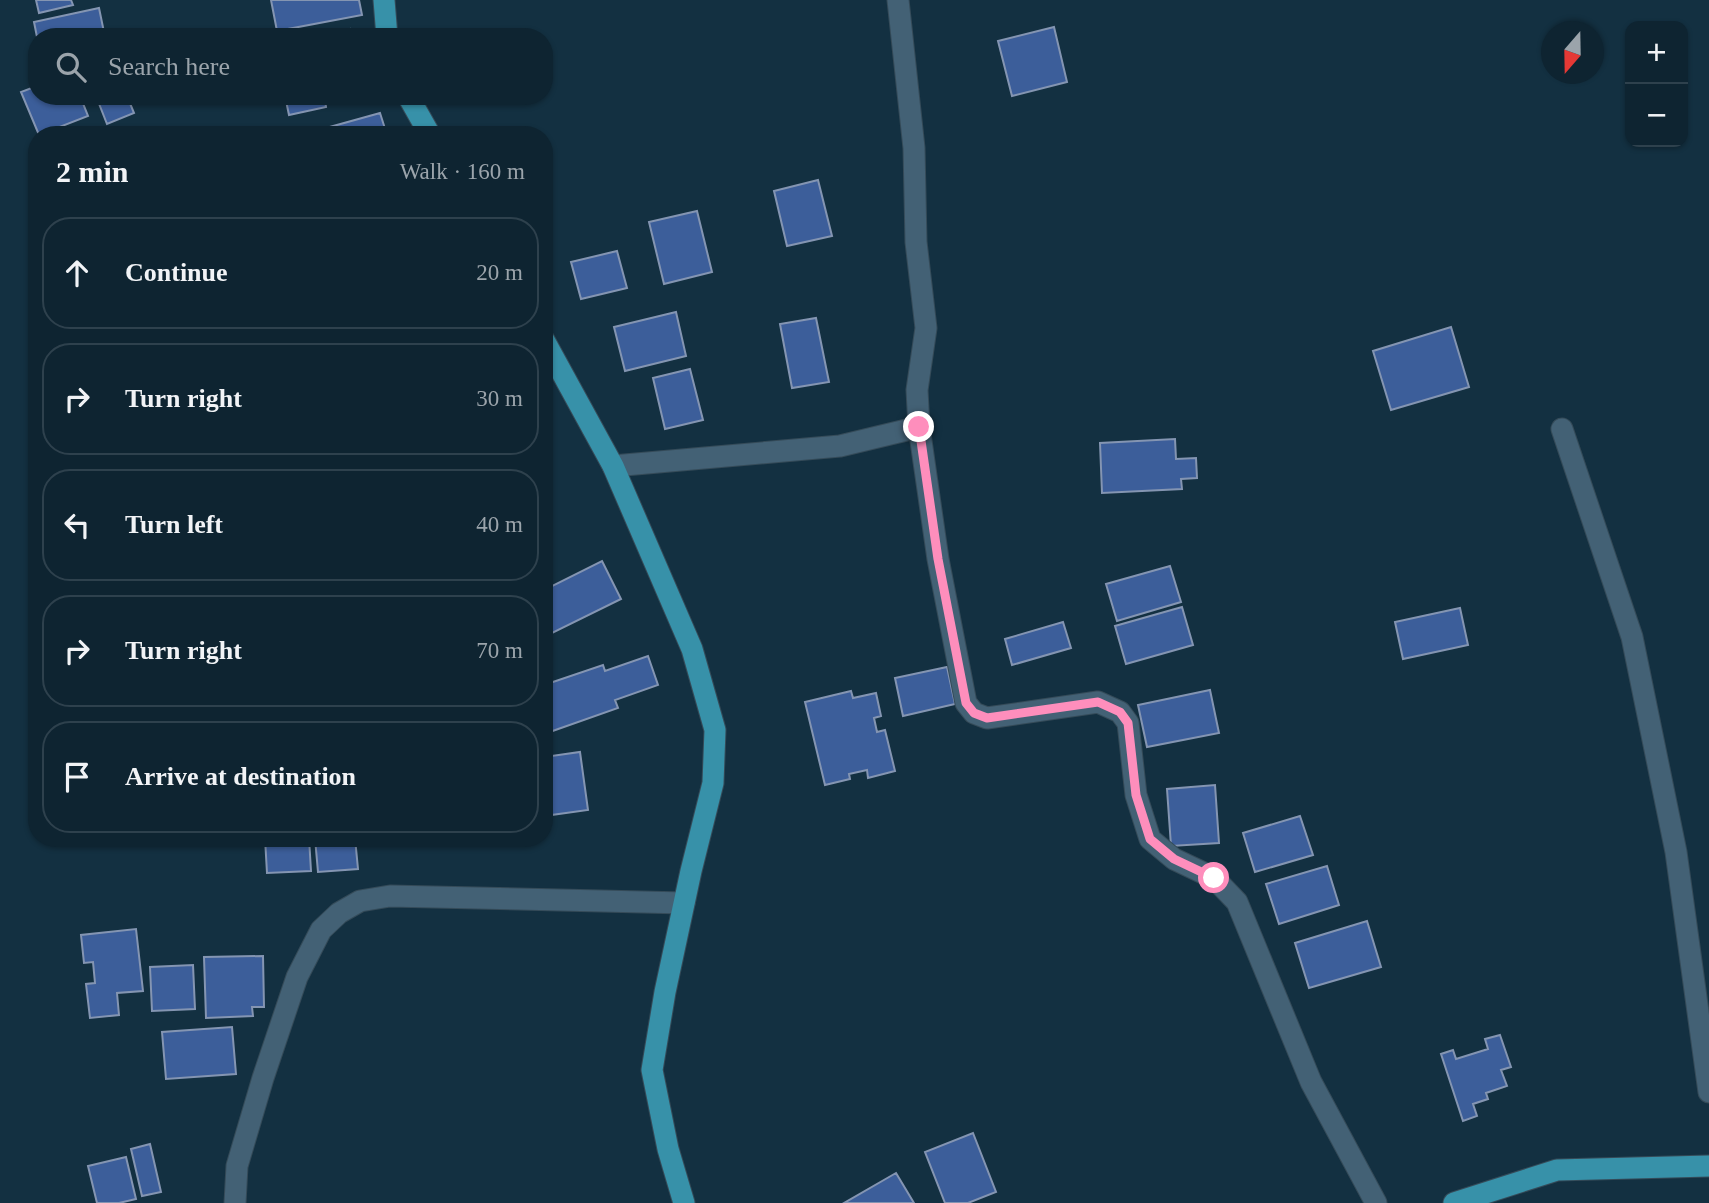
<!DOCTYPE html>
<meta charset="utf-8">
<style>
:root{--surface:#0e2431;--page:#172c39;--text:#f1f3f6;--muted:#9ba4ab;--line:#2e414d}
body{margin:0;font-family:"Times New Roman",serif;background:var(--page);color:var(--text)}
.controls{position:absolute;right:21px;top:21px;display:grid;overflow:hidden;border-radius:14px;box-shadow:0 2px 5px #0004}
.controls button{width:63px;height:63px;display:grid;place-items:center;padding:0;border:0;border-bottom:2px solid var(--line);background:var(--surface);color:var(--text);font:35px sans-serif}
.compass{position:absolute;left:1541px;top:21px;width:63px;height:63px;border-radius:50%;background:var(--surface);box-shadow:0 2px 5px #0004;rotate:200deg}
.stop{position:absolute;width:21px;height:21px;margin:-16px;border:5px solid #fe8ebc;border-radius:50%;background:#fff}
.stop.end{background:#fe8ebc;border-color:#fff;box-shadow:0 2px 7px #0008}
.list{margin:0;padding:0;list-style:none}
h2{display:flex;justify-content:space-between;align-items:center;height:91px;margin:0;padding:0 28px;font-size:30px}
h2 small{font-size:23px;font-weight:400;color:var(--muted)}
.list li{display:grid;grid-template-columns:46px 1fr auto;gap:21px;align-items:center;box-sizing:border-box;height:112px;margin:0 14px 14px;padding:0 14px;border:2px solid var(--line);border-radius:28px}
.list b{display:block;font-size:26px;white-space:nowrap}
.list em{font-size:23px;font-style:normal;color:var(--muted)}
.icon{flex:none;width:38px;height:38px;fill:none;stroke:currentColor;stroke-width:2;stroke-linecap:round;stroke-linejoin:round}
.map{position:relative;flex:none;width:1709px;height:1203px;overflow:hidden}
.search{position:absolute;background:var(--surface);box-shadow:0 2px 5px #0004;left:28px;top:28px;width:525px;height:77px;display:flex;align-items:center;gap:18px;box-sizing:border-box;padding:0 24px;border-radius:28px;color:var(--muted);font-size:26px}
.panel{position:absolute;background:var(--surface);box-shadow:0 2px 5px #0004;left:28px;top:126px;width:525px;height:721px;border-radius:28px}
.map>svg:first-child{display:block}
</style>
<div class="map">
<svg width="1709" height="1203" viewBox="0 0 1709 1203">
<rect width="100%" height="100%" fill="#133041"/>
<!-- building -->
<path fill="#3c5e9a" stroke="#8495b2" stroke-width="2" d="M 36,0 L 71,0 L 73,5 L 39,13 Z
M 271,0 L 359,0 L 362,15 L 277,31 Z
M 99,8 L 105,37 L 37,37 L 34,22 Z
M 1054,27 L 1067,82 L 1012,96 L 998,41 Z
M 350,29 L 352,37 L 310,37 Z
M 37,86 L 37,96 L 80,96 L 88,116 L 39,135 L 21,92 Z
M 96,96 L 127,96 L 134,113 L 107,124 Z
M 285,96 L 344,96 L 325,100 L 326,107 L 289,115 Z
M 380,113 L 387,135 L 321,135 L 319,130 Z
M 818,180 L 832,236 L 787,246 L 774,191 Z
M 697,211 L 712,272 L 664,284 L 649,222 Z
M 617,251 L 627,288 L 581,299 L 571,262 Z
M 676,312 L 686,356 L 625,371 L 614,327 Z
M 816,318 L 829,382 L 792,388 L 780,324 Z
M 1451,327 L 1469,387 L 1391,410 L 1373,351 Z
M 690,369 L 703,420 L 665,429 L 653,378 Z
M 1175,439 L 1176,459 L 1196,458 L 1197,478 L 1181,479 L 1182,489 L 1102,493 L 1100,443 Z
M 602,561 L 621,599 L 544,637 L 544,590 Z
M 1170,566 L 1181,602 L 1117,621 L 1106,584 Z
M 1182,607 L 1193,645 L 1126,664 L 1115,626 Z
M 1460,608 L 1468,645 L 1403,659 L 1395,622 Z
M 1063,622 L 1071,648 L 1012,665 L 1005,639 Z
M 648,656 L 658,685 L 615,700 L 618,708 L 544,734 L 544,685 L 603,665 L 605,671 Z
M 947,667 L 955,704 L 903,716 L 895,678 Z
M 1210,690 L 1219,733 L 1147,747 L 1138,705 Z
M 851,691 L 853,698 L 876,693 L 881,716 L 874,718 L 877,732 L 885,730 L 895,771 L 868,778 L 867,770 L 849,774 L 850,779 L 825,785 L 805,702 Z
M 580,752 L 588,810 L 544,816 L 544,757 Z
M 1215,785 L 1219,843 L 1171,846 L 1167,789 Z
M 1300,816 L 1313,855 L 1255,872 L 1243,833 Z
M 265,838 L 309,838 L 311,871 L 267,873 Z
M 315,838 L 355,838 L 358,869 L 318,872 Z
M 363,838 L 404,838 L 404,844 L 379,845 L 378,839 Z
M 1327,866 L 1339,905 L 1279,924 L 1266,884 Z
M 1367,921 L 1381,967 L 1309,988 L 1295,943 Z
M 136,929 L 143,991 L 117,993 L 119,1015 L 90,1018 L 86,984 L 95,983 L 93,962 L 84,963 L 81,935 Z
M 263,956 L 264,1007 L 252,1007 L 253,1016 L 206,1018 L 204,957 Z
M 193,965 L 195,1009 L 152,1011 L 150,967 Z
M 232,1027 L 236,1074 L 166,1079 L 162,1032 Z
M 1500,1035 L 1511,1067 L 1501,1070 L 1507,1086 L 1486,1093 L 1488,1099 L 1473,1104 L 1477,1116 L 1463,1121 L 1441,1054 L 1453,1050 L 1456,1059 L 1488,1049 L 1485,1039 Z
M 973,1133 L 996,1192 L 968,1203 L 945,1203 L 925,1152 Z
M 150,1144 L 161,1192 L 142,1196 L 131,1149 Z
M 126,1157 L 136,1199 L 119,1203 L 97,1203 L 88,1166 Z
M 896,1173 L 914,1203 L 844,1203 Z"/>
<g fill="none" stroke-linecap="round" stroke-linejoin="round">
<!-- minor casing -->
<g stroke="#354b59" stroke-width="23">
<path id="minor" d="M 898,0 L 914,148 L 916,242 L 926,328 L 917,390 L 919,427
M 1562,429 L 1632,637 L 1676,852 L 1709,1092
M 613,466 L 840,446 L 919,427 L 938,559 L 966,703 L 974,713 L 987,718 L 1098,702 L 1120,712 L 1128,723 L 1136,795 L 1150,839 L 1174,859 L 1214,878 L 1237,902 L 1311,1082 L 1376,1203
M 235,1203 L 237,1166 L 263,1078 L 297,977 L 321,930 L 339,913 L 360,901 L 390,896 L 684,903"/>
</g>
<!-- major casing -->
<g stroke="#354b59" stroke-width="23">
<path id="major" d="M 384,0 L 387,37
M 408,96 L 430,135
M 544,340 L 613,466 L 692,649 L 715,730 L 713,783 L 691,871 L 665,992 L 652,1070 L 668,1149 L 684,1203
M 1454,1203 L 1557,1170 L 1709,1166"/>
</g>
<!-- minor -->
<use href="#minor" stroke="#436175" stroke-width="21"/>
<!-- major -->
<use href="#major" stroke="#3791a9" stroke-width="21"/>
</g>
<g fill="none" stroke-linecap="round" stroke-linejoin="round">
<!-- route -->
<path stroke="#fe8ebc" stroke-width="9" d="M 919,427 L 938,559 L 966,703 L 974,713 L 987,718 L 1098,702 L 1120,712 L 1128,723 L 1136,795 L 1150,839 L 1174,859 L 1214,878"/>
</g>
</svg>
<div class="controls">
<button>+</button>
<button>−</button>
</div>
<svg class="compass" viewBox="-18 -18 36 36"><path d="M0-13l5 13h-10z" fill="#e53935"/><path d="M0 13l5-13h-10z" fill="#9ba4ab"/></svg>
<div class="stop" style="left:1214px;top:878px"></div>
<div class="stop end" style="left:919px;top:427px"></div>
<div class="search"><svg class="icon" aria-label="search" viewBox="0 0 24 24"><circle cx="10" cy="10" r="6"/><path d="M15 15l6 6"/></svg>Search here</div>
<section class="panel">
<h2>2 min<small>Walk · 160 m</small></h2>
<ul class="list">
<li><svg class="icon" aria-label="ahead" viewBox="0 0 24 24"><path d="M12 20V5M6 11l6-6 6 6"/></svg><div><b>Continue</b></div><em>20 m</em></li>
<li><svg class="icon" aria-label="right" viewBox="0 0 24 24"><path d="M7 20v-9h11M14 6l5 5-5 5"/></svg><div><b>Turn right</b></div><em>30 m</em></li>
<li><svg class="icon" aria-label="left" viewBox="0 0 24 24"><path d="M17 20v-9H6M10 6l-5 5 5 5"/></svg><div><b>Turn left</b></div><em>40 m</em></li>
<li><svg class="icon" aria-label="right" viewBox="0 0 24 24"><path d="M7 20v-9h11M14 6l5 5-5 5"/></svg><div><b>Turn right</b></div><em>70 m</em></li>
<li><svg class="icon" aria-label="arrive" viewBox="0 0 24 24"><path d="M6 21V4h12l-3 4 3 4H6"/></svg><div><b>Arrive at destination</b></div></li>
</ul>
</section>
</div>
